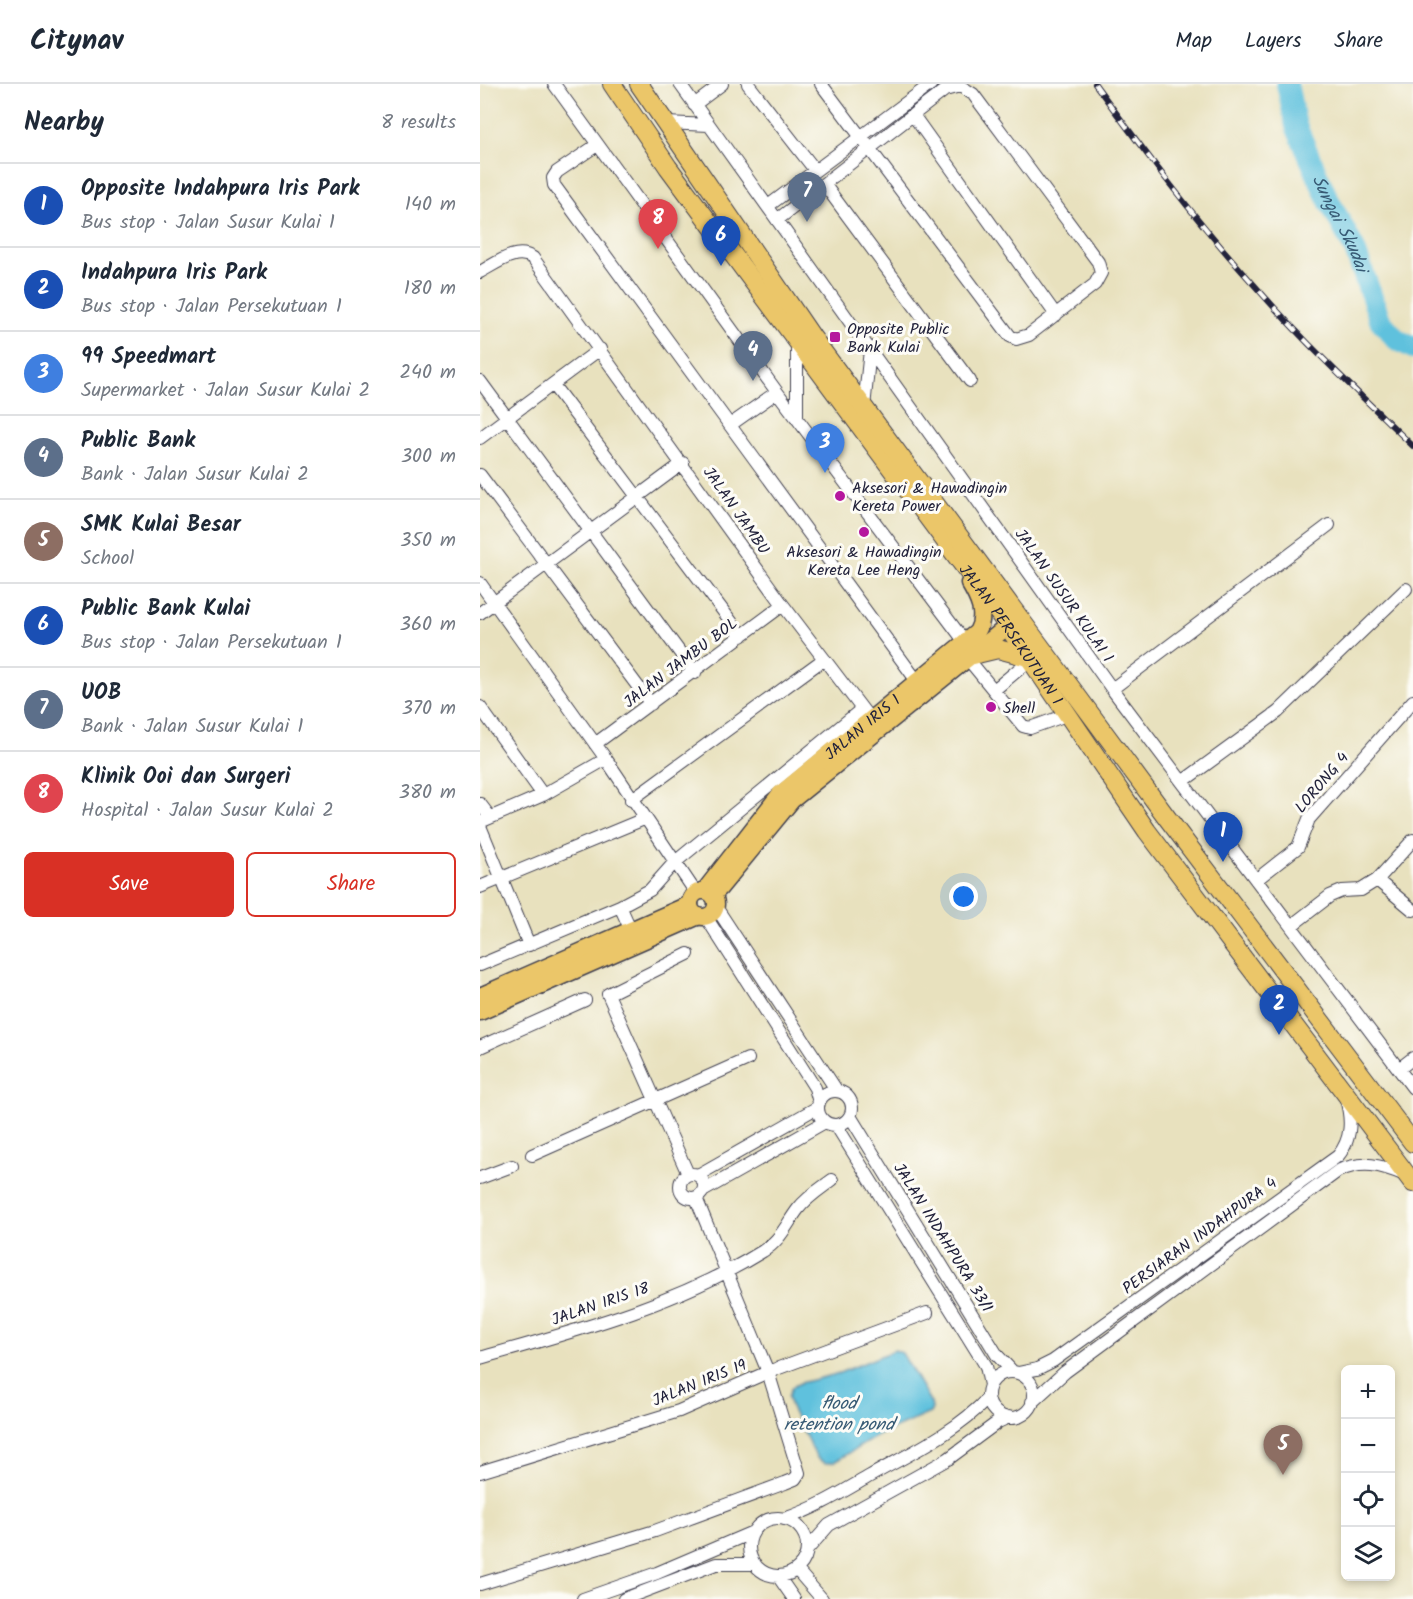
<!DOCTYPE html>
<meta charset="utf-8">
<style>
:root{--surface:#fff;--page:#f2f2f3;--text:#1f2937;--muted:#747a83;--line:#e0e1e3;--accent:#d93025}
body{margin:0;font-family:Kalam,sans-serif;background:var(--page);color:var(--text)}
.controls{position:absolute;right:18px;bottom:18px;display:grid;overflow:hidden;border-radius:9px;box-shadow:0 3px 9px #0003}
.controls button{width:54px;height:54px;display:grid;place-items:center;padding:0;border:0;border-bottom:2px solid var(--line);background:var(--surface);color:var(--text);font:30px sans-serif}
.you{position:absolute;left:484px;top:813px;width:21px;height:21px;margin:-15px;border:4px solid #fff;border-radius:50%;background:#1a73e8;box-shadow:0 0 0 9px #1a73e833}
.badge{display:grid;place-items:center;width:39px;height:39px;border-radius:50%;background:var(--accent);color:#fff;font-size:20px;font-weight:700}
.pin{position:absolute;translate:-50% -50px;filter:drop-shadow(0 2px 3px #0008)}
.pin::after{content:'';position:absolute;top:32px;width:21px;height:18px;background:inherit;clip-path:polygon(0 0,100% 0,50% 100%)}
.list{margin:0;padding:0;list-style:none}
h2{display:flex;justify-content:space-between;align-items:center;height:78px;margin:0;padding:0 24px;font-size:26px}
h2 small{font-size:20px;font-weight:400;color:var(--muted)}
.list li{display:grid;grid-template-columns:39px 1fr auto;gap:18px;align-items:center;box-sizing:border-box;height:84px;padding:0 24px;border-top:2px solid var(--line)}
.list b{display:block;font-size:22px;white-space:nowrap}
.list p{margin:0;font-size:20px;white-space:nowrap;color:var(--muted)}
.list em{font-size:20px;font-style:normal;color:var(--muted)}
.actions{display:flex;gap:12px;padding:18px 24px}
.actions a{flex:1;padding:14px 0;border:2px solid var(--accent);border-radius:9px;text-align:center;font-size:21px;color:var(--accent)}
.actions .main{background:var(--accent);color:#fff}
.icon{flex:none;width:33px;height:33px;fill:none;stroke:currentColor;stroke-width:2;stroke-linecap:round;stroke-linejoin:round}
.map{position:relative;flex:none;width:933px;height:1515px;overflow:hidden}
header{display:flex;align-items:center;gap:36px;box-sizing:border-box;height:84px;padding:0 30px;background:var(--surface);border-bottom:2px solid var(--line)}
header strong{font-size:28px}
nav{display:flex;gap:33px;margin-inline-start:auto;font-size:21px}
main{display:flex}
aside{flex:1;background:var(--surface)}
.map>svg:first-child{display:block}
</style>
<header>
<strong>Citynav</strong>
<nav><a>Map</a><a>Layers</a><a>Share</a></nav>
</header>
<main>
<aside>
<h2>Nearby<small>8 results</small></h2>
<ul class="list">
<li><span class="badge" style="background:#1a4fb4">1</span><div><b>Opposite Indahpura Iris Park</b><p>Bus stop · Jalan Susur Kulai 1</p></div><em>140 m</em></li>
<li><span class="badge" style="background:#1a4fb4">2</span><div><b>Indahpura Iris Park</b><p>Bus stop · Jalan Persekutuan 1</p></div><em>180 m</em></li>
<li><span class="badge" style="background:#3f7fe0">3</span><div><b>99 Speedmart</b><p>Supermarket · Jalan Susur Kulai 2</p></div><em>240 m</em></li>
<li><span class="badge" style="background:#5c6f8a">4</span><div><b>Public Bank</b><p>Bank · Jalan Susur Kulai 2</p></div><em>300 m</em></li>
<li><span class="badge" style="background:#8d6e63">5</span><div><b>SMK Kulai Besar</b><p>School</p></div><em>350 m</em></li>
<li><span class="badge" style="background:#1a4fb4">6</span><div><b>Public Bank Kulai</b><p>Bus stop · Jalan Persekutuan 1</p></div><em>360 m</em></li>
<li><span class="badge" style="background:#5c6f8a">7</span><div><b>UOB</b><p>Bank · Jalan Susur Kulai 1</p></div><em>370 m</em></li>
<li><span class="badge" style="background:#e0444e">8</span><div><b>Klinik Ooi dan Surgeri</b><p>Hospital · Jalan Susur Kulai 2</p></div><em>380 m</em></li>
</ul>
<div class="actions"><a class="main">Save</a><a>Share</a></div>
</aside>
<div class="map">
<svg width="933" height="1515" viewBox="0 0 933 1515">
<rect width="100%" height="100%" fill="#fdfcf7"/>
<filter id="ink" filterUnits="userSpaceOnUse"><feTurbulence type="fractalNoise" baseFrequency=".0167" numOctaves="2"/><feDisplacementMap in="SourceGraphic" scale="12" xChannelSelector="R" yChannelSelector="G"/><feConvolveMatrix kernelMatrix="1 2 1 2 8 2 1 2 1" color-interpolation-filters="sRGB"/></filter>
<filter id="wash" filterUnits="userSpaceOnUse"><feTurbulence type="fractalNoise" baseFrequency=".008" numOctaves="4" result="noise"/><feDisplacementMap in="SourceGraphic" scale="24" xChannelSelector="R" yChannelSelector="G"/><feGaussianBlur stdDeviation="1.35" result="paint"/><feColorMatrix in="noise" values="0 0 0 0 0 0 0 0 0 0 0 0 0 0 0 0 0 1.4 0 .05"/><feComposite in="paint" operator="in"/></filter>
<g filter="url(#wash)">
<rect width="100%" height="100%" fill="#e8e1be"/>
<!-- water -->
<path fill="#5fc1dd" stroke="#40728c" stroke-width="1.5" d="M 415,1266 L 422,1269 L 451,1319 L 452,1325 L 450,1329 L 397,1352 L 354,1378 L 345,1379 L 337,1374 L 311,1324 L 308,1313 L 312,1303 L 320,1299 L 357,1290 Z"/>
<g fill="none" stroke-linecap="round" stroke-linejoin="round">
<!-- river -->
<path stroke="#5fc1dd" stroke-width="22" id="s1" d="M 807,0 L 816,42 L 846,111 L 875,166 L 900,236 L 916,255 L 933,264"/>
</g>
</g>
<g filter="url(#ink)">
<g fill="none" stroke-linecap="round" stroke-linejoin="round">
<!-- minor casing -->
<g stroke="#403f4f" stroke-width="14">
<path id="minor" d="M 74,0 L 297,308 L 485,558
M 200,0 L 632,605 L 933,1004
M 268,0 L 335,86
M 214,21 L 242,0
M 433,31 L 576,231
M 186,39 L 229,41
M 117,61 L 77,88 L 73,94 L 74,101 L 437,597
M 344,100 L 490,297
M 288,122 L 451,0
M 297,136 L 465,6 L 480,2 L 493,10 L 618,178 L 621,189 L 615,200 L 549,251 L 536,255 L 530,252 L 341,0
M 0,188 C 17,179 36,163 53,174 L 303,521 L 389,634
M 0,297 L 215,589
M 73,301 L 262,552
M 384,323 L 390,266
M 317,335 L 317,258
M 250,341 L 297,308
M 0,354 L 120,265
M 0,391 L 171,620
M 0,499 L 126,675 L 216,809
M 0,529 L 203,379
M 488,575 L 543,642 L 550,644 L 589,630
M 632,605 L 849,441
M 514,606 L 550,576
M 0,623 L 63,711
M 115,660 L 303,521
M 702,698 L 798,628 L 926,505
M 151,716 L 344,575
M 0,720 L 10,733
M 0,738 L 63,711 L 126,675
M 0,742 L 49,861
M 776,796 L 818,763 L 829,735 L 933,617
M 897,796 L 933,826
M 0,803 L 164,735
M 140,822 L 153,851
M 236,823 L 357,1007
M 226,833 L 335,1004 L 339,1018
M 811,842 L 850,812 L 862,807 L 881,806 L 897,796 L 933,756
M 0,881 L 140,822 L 170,806 L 194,779 L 382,625
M 0,963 L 105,916
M 919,985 L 933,974
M338 1024a17 17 0 1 1 34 0a17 17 0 1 1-34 0Z
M 370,1032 L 517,1271 L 533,1288
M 356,1041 L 506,1282 L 510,1301
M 52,1071 L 268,975
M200 1102a12 12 0 1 1 24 0a12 12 0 1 1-24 0Z
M 208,1090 L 128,910 L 208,870
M 218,1091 L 338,1023
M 0,1094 L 32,1082
M 223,1107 L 345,1038
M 0,1274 C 96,1247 198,1220 283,1167 C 300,1157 306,1141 318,1125 C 327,1113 340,1105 352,1096
M508 1311a23 23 0 1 1 46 0a23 23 0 1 1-46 0Z
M 538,1289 L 557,1285 L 573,1277 L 858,1072 C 872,1055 872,1036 866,1015
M 552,1318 L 585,1288 L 858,1087 C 883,1076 901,1081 925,1091
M 0,1388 L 199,1327 L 288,1288 L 447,1229
M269 1463a29 29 0 1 1 58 0a29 29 0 1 1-58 0Z
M 304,1435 C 335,1425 362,1408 390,1392 C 431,1369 476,1348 508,1314
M 327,1466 L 349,1441 L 468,1375 L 518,1338 L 529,1333
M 317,1486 L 342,1515
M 298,1492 L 314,1515
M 0,1500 L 175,1447 L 305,1399 L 315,1395 L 319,1389 L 288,1288 L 216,1114
M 103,1515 L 177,1489 L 273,1448
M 144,1515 L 236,1480 L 275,1480"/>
</g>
<!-- major casing -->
<g stroke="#403f4f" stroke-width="19">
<g id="major">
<path d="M 239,805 L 312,716 L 528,542"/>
<path id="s2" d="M 225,806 L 300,710 L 497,548 C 507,531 498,514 489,499"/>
<circle cx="223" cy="820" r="13"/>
<path d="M 0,912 L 210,820"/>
<path d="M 0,928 L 219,832"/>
</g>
</g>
<!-- highway casing -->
<g stroke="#403f4f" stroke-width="20">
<g id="highway">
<path id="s3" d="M 132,0 L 188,83 L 520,531 L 667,747 L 933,1099"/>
<path d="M 159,0 L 332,253 L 688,735 L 933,1059"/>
<path d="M 493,571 L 518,565 L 548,573"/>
</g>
</g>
<!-- minor -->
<use href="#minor" stroke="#fff" stroke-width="12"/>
<!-- major -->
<use href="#major" stroke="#ebc669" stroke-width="16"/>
<!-- highway -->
<use href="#highway" stroke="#ebc669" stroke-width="18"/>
<!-- rail casing -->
<g stroke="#22223b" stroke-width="6">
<path id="rail" d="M 615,0 C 666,70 718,139 776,203 C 825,259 879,310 933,362"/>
</g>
<!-- rail -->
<use href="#rail" stroke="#fdfcf7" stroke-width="4" stroke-dasharray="11" stroke-linecap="butt"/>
</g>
</g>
<!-- markers -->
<g fill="#b5179e" stroke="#fdfcf7" stroke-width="2">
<rect x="349" y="247" width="12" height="12" rx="3"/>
<circle cx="360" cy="412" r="6"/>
<circle cx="384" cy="448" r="6"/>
<circle cx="511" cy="623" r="6"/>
</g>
<g text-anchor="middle" stroke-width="6" stroke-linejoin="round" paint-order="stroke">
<!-- poi labels -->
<g font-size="16" fill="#22223b" stroke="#fdfcf7" text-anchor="start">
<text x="367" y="250">Opposite Public<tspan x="367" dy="18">Bank Kulai</tspan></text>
<text x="372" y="409">Aksesori &amp; Hawadingin<tspan x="372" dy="18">Kereta Power</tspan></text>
<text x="384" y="473" text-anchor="middle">Aksesori &amp; Hawadingin<tspan x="384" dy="18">Kereta Lee Heng</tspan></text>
<text x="523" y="629">Shell</text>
</g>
<!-- street labels -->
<g font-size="16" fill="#22223b" stroke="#fdfcf7">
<text transform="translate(257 426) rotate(55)" y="6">JALAN JAMBU</text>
<text transform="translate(585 511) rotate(55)" y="6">JALAN SUSUR KULAI 1</text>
<text dy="6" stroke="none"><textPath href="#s3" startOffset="680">JALAN PERSEKUTUAN 1</textPath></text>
<text transform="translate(200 578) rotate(-37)" y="6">JALAN JAMBU BOL</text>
<text dy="6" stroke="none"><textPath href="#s2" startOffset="228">JALAN IRIS 1</textPath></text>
<text transform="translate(841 698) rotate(-50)" y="6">LORONG 4</text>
<text transform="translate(719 1151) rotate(-36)" y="6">PERSIARAN INDAHPURA 4</text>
<text transform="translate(464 1153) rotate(58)" y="6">JALAN INDAHPURA 33/1</text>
<text transform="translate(120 1219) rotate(-19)" y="6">JALAN IRIS 18</text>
<text transform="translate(219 1298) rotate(-22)" y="6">JALAN IRIS 19</text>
</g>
<!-- water labels -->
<g font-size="18" font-style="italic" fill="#375a74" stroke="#fdfcf7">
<text dy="6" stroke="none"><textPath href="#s1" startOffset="150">Sungai Skudai</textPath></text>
<text x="359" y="1325">flood<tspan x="359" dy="21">retention pond</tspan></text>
</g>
</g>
</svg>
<div class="controls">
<button>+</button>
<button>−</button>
<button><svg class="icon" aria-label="locate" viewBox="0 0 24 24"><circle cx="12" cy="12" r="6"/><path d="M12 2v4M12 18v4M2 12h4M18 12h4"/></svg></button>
<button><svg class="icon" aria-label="layers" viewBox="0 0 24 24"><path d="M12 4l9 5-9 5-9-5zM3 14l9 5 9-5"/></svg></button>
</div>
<div class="you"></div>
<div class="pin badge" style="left:743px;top:778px;background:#1a4fb4">1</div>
<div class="pin badge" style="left:799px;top:951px;background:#1a4fb4">2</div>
<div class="pin badge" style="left:345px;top:389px;background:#3f7fe0">3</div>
<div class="pin badge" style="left:273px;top:297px;background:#5c6f8a">4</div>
<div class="pin badge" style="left:803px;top:1391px;background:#8d6e63">5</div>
<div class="pin badge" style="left:241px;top:182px;background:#1a4fb4">6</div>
<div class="pin badge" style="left:327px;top:138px;background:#5c6f8a">7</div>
<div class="pin badge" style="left:178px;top:165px;background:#e0444e">8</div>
</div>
</main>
